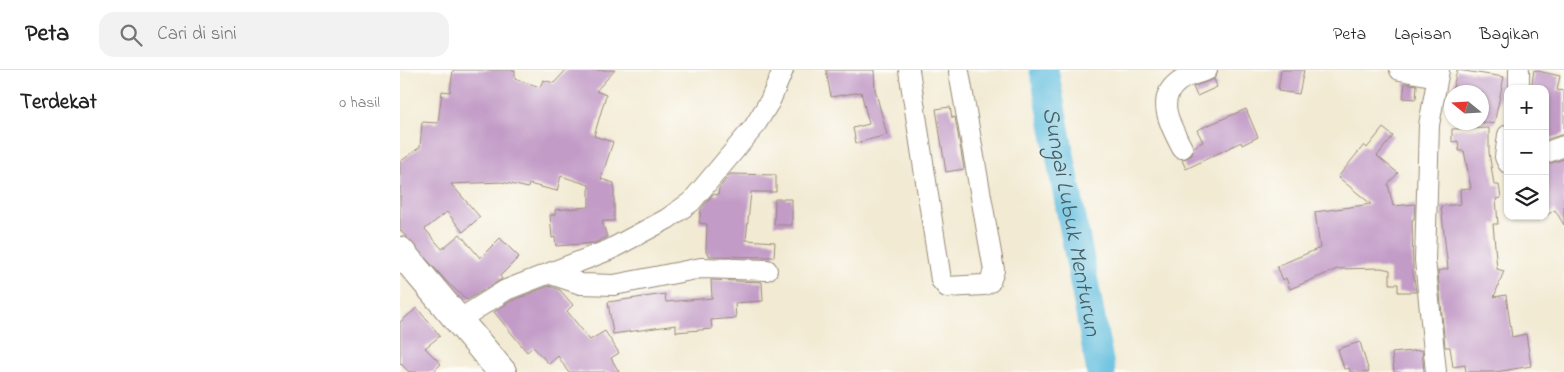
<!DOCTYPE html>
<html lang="id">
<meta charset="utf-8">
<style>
:root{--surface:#fff;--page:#f2f2f2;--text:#222;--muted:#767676;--line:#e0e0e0}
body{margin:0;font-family:"Indie Flower",sans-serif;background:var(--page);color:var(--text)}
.controls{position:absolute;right:15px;top:15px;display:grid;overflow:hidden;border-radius:10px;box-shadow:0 1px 4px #0004}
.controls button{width:45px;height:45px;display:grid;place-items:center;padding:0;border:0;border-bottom:1px solid var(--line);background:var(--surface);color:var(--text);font:25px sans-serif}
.compass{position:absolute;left:1044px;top:15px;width:45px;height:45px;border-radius:50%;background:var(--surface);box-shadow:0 1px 4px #0004;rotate:288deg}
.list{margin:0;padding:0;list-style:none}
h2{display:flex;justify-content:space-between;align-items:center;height:65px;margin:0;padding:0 20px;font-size:21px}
h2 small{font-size:16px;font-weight:400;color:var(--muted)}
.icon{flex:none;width:28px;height:28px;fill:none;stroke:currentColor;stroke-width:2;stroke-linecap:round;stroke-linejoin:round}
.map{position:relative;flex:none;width:1164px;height:302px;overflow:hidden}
header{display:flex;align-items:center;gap:30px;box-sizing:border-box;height:70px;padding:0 25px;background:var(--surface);border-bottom:1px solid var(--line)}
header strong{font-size:24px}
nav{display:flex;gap:28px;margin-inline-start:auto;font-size:18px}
.search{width:350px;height:45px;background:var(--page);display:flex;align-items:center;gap:12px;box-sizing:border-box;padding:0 18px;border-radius:15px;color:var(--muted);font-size:19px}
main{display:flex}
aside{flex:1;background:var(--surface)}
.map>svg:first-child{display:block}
</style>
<header>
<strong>Peta</strong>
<div class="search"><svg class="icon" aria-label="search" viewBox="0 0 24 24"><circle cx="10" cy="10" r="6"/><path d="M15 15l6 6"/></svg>Cari di sini</div>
<nav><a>Peta</a><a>Lapisan</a><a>Bagikan</a></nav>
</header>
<main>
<aside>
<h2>Terdekat<small>0 hasil</small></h2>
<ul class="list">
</ul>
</aside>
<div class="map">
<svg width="1164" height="302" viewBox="0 0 1164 302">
<rect width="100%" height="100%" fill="#fdfcf7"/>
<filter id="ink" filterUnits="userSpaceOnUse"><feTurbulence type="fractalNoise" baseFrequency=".02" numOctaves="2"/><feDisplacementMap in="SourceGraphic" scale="10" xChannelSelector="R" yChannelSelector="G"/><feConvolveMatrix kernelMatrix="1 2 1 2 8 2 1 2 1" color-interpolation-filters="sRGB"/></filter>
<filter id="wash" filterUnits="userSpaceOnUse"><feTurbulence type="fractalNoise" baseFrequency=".0096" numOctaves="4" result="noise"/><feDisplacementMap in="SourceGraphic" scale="20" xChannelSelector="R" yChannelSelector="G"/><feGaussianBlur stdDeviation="1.12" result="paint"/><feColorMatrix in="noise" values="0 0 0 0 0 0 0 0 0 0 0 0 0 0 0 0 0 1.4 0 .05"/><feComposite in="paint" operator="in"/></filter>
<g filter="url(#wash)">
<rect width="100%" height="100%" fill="#f2ead3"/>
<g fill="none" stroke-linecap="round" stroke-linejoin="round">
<!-- river -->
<path stroke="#61bedf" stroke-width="29" id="s1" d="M 644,0 L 701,302"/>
</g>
<g id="blocks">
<!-- building -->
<path fill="#c29bc7" d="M 53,0 L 115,0 L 115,9 L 140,17 L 143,10 L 154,13 L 166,0 L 215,0 L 196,21 L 206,25 L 194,66 L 213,72 L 201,109 L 214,113 L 214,151 L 202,151 L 207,167 L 195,173 L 156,176 L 155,167 L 152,168 L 150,145 L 155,145 L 155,140 L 189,137 L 189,115 L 161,106 L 157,121 L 129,114 L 128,118 L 102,112 L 51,114 L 80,147 L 63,162 L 47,142 L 25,159 L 42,179 L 60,164 L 80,188 L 100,168 L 119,187 L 100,206 L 102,209 L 67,230 L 48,213 L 0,160 L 0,92 L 20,77 L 22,52 L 38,53 L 42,21 L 50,22 Z
M 426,0 L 474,0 L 475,19 L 487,65 L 456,73 L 453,58 L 469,54 L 461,22 L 431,27 Z
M 881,0 L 904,0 L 899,24 L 878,21 Z
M 1057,0 L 1104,7 L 1094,54 L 1082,52 L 1082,22 L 1052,22 Z
M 1134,0 L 1160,6 L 1157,20 L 1164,21 L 1164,64 L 1145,70 L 1145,19 L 1131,19 Z
M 814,9 L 817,17 L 797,26 L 793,17 Z
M 1005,13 L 1017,15 L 1016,29 L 1003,28 Z
M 550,37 L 552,48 L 555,47 L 564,99 L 546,102 L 536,39 Z
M 846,39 L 858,67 L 842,75 L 841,72 L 786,99 L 782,90 L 792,85 L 793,77 L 803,72 L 797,60 Z
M 983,58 L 993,66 L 977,86 L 998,103 L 988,114 L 993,136 L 1015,134 L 1014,149 L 1012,150 L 1013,201 L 1016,222 L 998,222 L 998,214 L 990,214 L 990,200 L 981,198 L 937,199 L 890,219 L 886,208 L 883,210 L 877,196 L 920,178 L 915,142 L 971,134 L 938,107 L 964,75 L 967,78 Z
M 1089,58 L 1089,82 L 1094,115 L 1099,115 L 1101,128 L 1096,129 L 1098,154 L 1093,154 L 1097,199 L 1104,201 L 1094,227 L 1106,225 L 1112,267 L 1126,264 L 1131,296 L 1096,302 L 1066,302 L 1065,295 L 1053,297 L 1050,277 L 1045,277 L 1038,201 L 1048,199 L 1041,136 L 1061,134 L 1060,119 L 1071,118 L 1064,81 L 1059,81 L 1058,71 L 1052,72 L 1052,59 Z
M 1164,89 L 1164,155 L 1155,140 L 1145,146 L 1145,95 Z
M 330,104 L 376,105 L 376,122 L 351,122 L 346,170 L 375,172 L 374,187 L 309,186 L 309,183 L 306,183 L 307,154 L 299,153 L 301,139 L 313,124 L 318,125 L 319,118 Z
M 375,129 L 392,129 L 392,155 L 374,155 Z
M 311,210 L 362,212 L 363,231 L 335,233 L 336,248 L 311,250 L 312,259 L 276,262 L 276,255 L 213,264 L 208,232 L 265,224 L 266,232 L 312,228 Z
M 149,216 L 160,220 L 173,235 L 167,241 L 190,270 L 205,261 L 219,283 L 211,288 L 219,302 L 168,302 L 158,286 L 149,294 L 133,277 L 127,282 L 94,242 L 111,231 Z
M 17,238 L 40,266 L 25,278 L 41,294 L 33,302 L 9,302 L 0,293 L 0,252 Z
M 960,272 L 969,302 L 950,302 L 949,298 L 944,299 L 938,279 Z
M 1022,280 L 1024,302 L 994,302 L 992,283 Z"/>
</g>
</g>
<g filter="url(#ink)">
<use href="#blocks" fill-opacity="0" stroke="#968a78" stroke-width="1"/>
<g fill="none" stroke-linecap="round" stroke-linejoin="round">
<!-- street casing -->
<g stroke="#968a78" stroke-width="22">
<path id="street" d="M 509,0 L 541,210 L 547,217 L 584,215 L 590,212 L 594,200 L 559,2
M 1000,0 L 1037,7
M 1119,19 L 1119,0
M 1108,65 L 1105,87 L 1108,93
M 782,78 C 772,58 754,30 778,12 C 785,6 798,3 807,0
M 1145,83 L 1164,76
M 151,204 L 181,214 L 214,215 L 301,198 L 367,200
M 60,249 L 106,220 L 209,180 L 267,149 L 291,132 L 354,57 L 370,31 L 383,0
M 1036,302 L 1025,190 L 1029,55 L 1039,0"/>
</g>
<!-- secondary casing -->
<g stroke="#968a78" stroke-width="30">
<path id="secondary" d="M 0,181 L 102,302"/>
</g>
<!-- street -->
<use href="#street" stroke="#fff" stroke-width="20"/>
<!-- secondary -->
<use href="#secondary" stroke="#fff" stroke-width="28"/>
</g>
</g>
<g text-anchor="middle" stroke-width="4.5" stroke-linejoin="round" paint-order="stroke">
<!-- water labels -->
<g font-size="24" font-style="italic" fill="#485e62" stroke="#fdfcf7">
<text dy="8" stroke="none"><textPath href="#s1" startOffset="154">Sungai Lubuk Menturun</textPath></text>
</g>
</g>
</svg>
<div class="controls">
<button>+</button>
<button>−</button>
<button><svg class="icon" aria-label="layers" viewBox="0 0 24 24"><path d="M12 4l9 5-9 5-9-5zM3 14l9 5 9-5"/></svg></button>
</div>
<svg class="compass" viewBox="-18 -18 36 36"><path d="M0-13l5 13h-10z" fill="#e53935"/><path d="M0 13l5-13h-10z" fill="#767676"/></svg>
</div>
</main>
